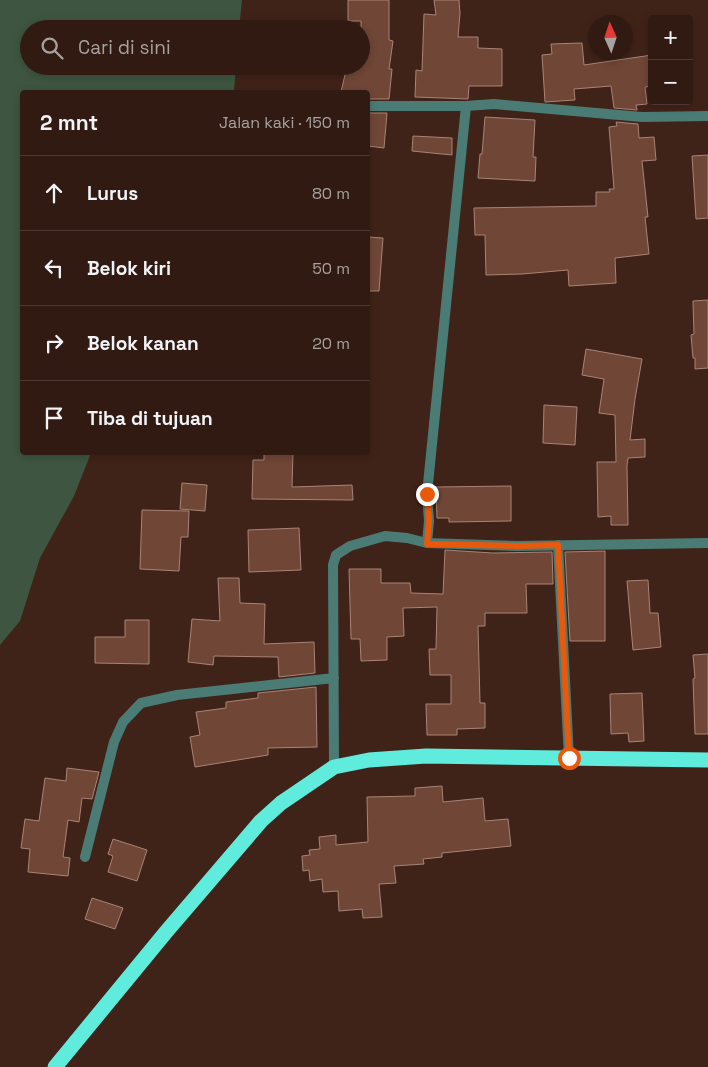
<!DOCTYPE html>
<html lang="id">
<meta charset="utf-8">
<style>
:root{--surface:#301a12;--page:#3c2720;--text:#f1f3f6;--muted:#a8a19f;--line:#4b3832}
body{margin:0;font-family:"Space Grotesk",sans-serif;background:var(--page);color:var(--text)}
.controls{position:absolute;right:15px;top:15px;display:grid;overflow:hidden;border-radius:5px;box-shadow:0 2px 8px #0003}
.controls button{width:45px;height:45px;display:grid;place-items:center;padding:0;border:0;border-bottom:1px solid var(--line);background:var(--surface);color:var(--text);font:25px sans-serif}
.compass{position:absolute;left:588px;top:15px;width:45px;height:45px;border-radius:50%;background:var(--surface);box-shadow:0 2px 8px #0003;rotate:357deg}
.stop{position:absolute;width:15px;height:15px;margin:-11px;border:4px solid #ea580c;border-radius:50%;background:#fff}
.stop.end{background:#ea580c;border-color:#fff;box-shadow:0 1px 5px #0008}
.list{margin:0;padding:0;list-style:none}
h2{display:flex;justify-content:space-between;align-items:center;height:65px;margin:0;padding:0 20px;font-size:21px}
h2 small{font-size:16px;font-weight:400;color:var(--muted)}
.list li{display:grid;grid-template-columns:32px 1fr auto;gap:15px;align-items:center;box-sizing:border-box;height:75px;padding:0 20px;border-top:1px solid var(--line)}
.list b{display:block;font-size:19px;white-space:nowrap}
.list em{font-size:16px;font-style:normal;color:var(--muted)}
.icon{flex:none;width:28px;height:28px;fill:none;stroke:currentColor;stroke-width:2;stroke-linecap:round;stroke-linejoin:round}
.map{position:relative;flex:none;width:708px;height:1067px;overflow:hidden}
.search{position:absolute;background:var(--surface);box-shadow:0 2px 8px #0003;left:20px;top:20px;width:350px;height:55px;display:flex;align-items:center;gap:12px;box-sizing:border-box;padding:0 18px;border-radius:28px;color:var(--muted);font-size:19px}
.panel{position:absolute;background:var(--surface);box-shadow:0 2px 8px #0003;left:20px;top:90px;width:350px;height:365px;border-radius:5px}
.map>svg:first-child{display:block}
</style>
<div class="map">
<svg width="708" height="1067" viewBox="0 0 708 1067">
<rect width="100%" height="100%" fill="#402318"/>
<!-- green -->
<path fill="#3e5541" d="M 0,0 L 242,0 L 239,29 L 29,29 L 29,66 L 236,66 L 234,92 L 22,92 L 22,452 L 91,453 L 74,496 L 40,558 L 20,621 L 0,645 Z"/>
<!-- building -->
<path fill="#704637" stroke="#a88477" d="M 348,0 L 389,0 L 389,40 L 393,41 L 389,69 L 392,69 L 389,99 L 368,99 L 368,92 L 341,92 L 347,66 L 361,66 L 361,21 L 348,21 Z
M 434,0 L 459,0 L 460,13 L 458,37 L 478,37 L 478,48 L 502,49 L 502,86 L 469,86 L 468,99 L 415,97 L 416,70 L 422,71 L 424,14 L 436,15 Z
M 582,43 L 584,65 L 652,55 L 652,86 L 645,87 L 647,104 L 636,105 L 637,110 L 614,108 L 611,86 L 574,89 L 575,100 L 545,102 L 542,55 L 552,54 L 551,44 Z
M 368,113 L 387,113 L 384,148 L 368,146 Z
M 485,117 L 535,120 L 533,157 L 536,157 L 535,181 L 478,178 L 480,154 L 482,154 Z
M 616,122 L 638,124 L 639,138 L 654,137 L 656,160 L 642,161 L 648,217 L 645,217 L 649,254 L 615,258 L 616,283 L 569,286 L 568,270 L 522,274 L 486,275 L 485,235 L 475,235 L 474,208 L 596,206 L 596,192 L 610,192 L 609,189 L 614,189 L 609,127 L 617,126 Z
M 413,136 L 452,138 L 452,155 L 412,151 Z
M 708,155 L 708,218 L 696,219 L 692,156 Z
M 368,237 L 383,238 L 379,291 L 368,291 Z
M 708,300 L 708,368 L 695,369 L 695,358 L 693,358 L 691,335 L 694,334 L 693,301 Z
M 586,349 L 642,359 L 635,399 L 630,440 L 645,439 L 645,457 L 628,458 L 627,466 L 628,525 L 611,525 L 611,516 L 598,517 L 597,462 L 616,462 L 615,415 L 599,413 L 604,379 L 582,375 Z
M 544,405 L 577,407 L 575,445 L 543,443 Z
M 264,452 L 293,452 L 292,487 L 352,485 L 353,500 L 252,499 L 253,460 L 264,460 Z
M 182,483 L 207,485 L 205,511 L 180,509 Z
M 511,486 L 511,521 L 449,522 L 449,518 L 437,518 L 436,487 Z
M 142,510 L 189,511 L 188,537 L 181,537 L 179,571 L 140,569 Z
M 299,528 L 301,570 L 249,572 L 248,530 Z
M 445,550 L 493,553 L 552,552 L 553,584 L 526,584 L 527,613 L 485,613 L 485,626 L 478,626 L 480,703 L 485,703 L 485,728 L 457,729 L 457,735 L 427,735 L 426,704 L 451,704 L 451,675 L 430,675 L 429,649 L 436,649 L 437,607 L 403,608 L 404,636 L 387,637 L 387,660 L 361,661 L 360,639 L 351,639 L 349,569 L 381,569 L 381,583 L 410,583 L 411,593 L 443,594 Z
M 605,551 L 605,641 L 570,641 L 565,552 Z
M 218,578 L 239,578 L 240,603 L 265,604 L 264,644 L 314,642 L 315,673 L 279,677 L 278,657 L 214,656 L 213,665 L 188,662 L 192,619 L 220,621 Z
M 648,580 L 650,613 L 658,613 L 661,647 L 633,650 L 627,581 Z
M 125,620 L 149,620 L 149,664 L 95,663 L 95,637 L 125,637 Z
M 708,654 L 708,734 L 695,734 L 693,679 L 695,678 L 693,655 Z
M 316,687 L 317,747 L 268,748 L 268,755 L 195,767 L 190,737 L 200,735 L 196,712 L 226,708 L 226,702 L 258,698 L 258,693 Z
M 642,693 L 644,741 L 629,742 L 628,733 L 611,734 L 610,694 Z
M 67,768 L 99,772 L 92,799 L 82,798 L 79,822 L 68,820 L 63,857 L 70,858 L 68,876 L 28,872 L 30,849 L 21,848 L 25,819 L 39,821 L 45,778 L 66,781 Z
M 442,786 L 443,802 L 483,798 L 485,821 L 508,819 L 511,846 L 442,853 L 442,857 L 423,859 L 424,864 L 394,866 L 396,883 L 379,884 L 382,917 L 363,918 L 362,909 L 339,911 L 338,891 L 323,892 L 322,879 L 310,881 L 309,870 L 303,871 L 302,856 L 310,855 L 309,850 L 320,849 L 319,837 L 336,835 L 336,845 L 368,842 L 367,797 L 415,796 L 415,788 Z
M 113,839 L 147,850 L 137,881 L 108,872 L 113,856 L 108,854 Z
M 92,898 L 123,908 L 115,929 L 85,919 Z"/>
<g fill="none" stroke-linecap="round" stroke-linejoin="round">
<!-- street -->
<path stroke="#4a7c75" stroke-width="10" d="M 368,106 L 466,106
M 427,543 L 517,546 L 708,543
M 558,545 L 569,758
M 334,767 L 333,565 L 336,555 L 350,546 L 385,536 L 407,538 L 427,543 L 429,521 L 427,494 L 466,106 L 494,104 L 642,117 L 708,116
M 85,857 L 114,742 L 123,722 L 141,703 L 177,695 L 334,678"/>
<!-- highway -->
<path stroke="#60ecdd" stroke-width="15" d="M 55,1067 L 166,932 L 261,821 L 281,803 L 334,767 L 369,760 L 426,756 L 708,760"/>
</g>
<g fill="none" stroke-linecap="round" stroke-linejoin="round">
<!-- route -->
<path stroke="#ea580c" stroke-width="6" d="M 427,494 L 429,521 L 427,544 L 517,546 L 558,545 L 569,758"/>
</g>
</svg>
<div class="controls">
<button>+</button>
<button>−</button>
</div>
<svg class="compass" viewBox="-18 -18 36 36"><path d="M0-13l5 13h-10z" fill="#e53935"/><path d="M0 13l5-13h-10z" fill="#a8a19f"/></svg>
<div class="stop" style="left:569px;top:758px"></div>
<div class="stop end" style="left:427px;top:494px"></div>
<div class="search"><svg class="icon" aria-label="search" viewBox="0 0 24 24"><circle cx="10" cy="10" r="6"/><path d="M15 15l6 6"/></svg>Cari di sini</div>
<section class="panel">
<h2>2 mnt<small>Jalan kaki · 150 m</small></h2>
<ul class="list">
<li><svg class="icon" aria-label="ahead" viewBox="0 0 24 24"><path d="M12 20V5M6 11l6-6 6 6"/></svg><div><b>Lurus</b></div><em>80 m</em></li>
<li><svg class="icon" aria-label="left" viewBox="0 0 24 24"><path d="M17 20v-9H6M10 6l-5 5 5 5"/></svg><div><b>Belok kiri</b></div><em>50 m</em></li>
<li><svg class="icon" aria-label="right" viewBox="0 0 24 24"><path d="M7 20v-9h11M14 6l5 5-5 5"/></svg><div><b>Belok kanan</b></div><em>20 m</em></li>
<li><svg class="icon" aria-label="arrive" viewBox="0 0 24 24"><path d="M6 21V4h12l-3 4 3 4H6"/></svg><div><b>Tiba di tujuan</b></div></li>
</ul>
</section>
</div>
